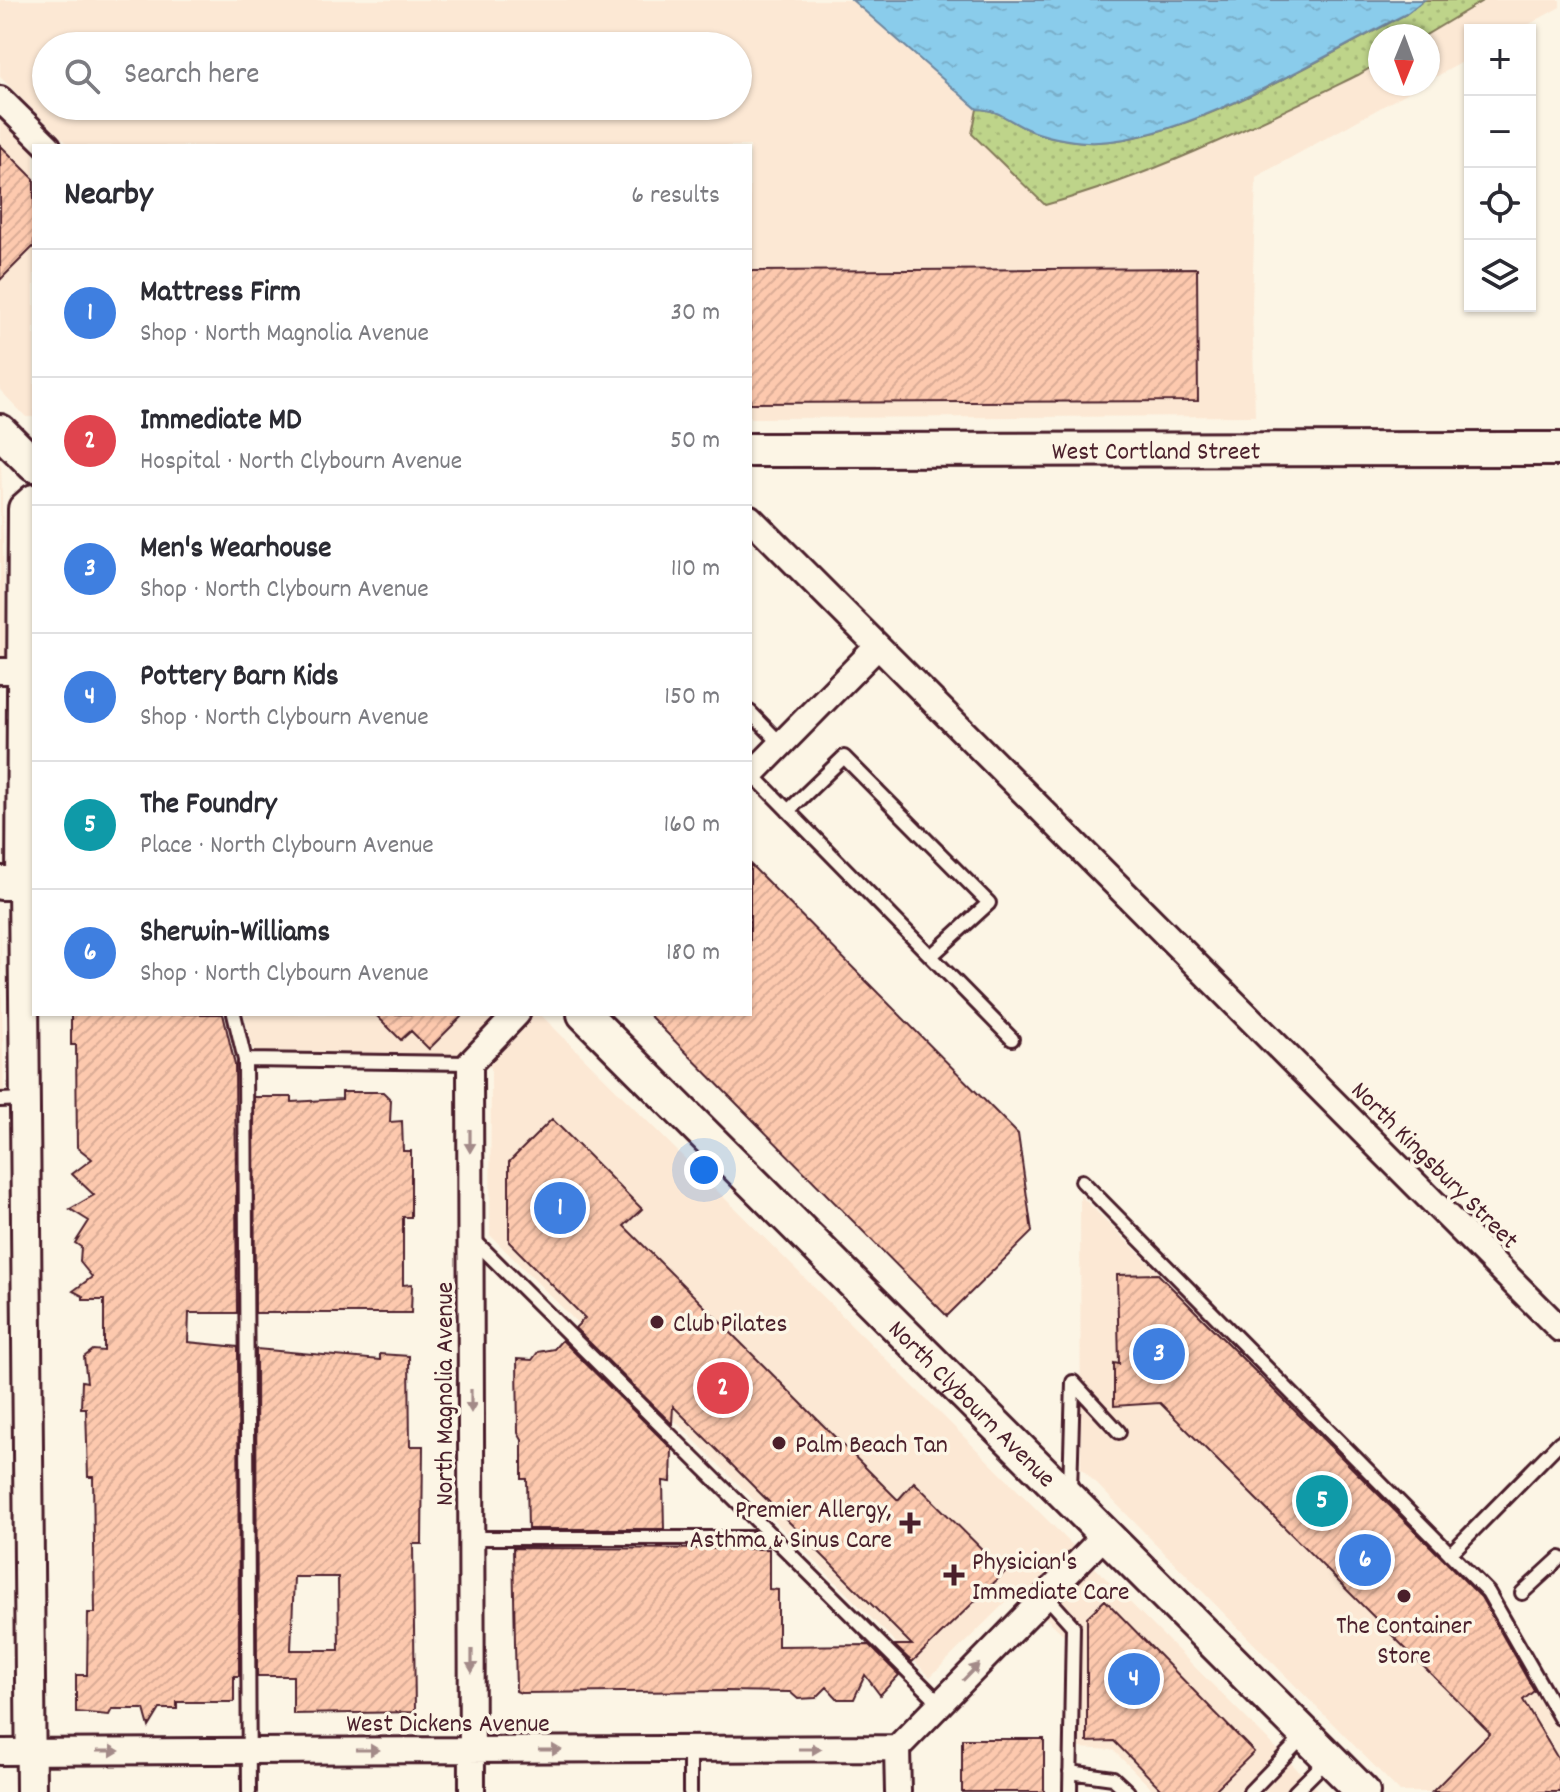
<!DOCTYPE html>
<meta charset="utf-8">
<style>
:root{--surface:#fff;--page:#f2f2f3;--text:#2b2b33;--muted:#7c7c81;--line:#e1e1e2;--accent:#d93025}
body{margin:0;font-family:Dekko,sans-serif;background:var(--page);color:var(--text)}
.controls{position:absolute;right:24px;top:24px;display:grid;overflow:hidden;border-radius:0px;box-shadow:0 2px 6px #0004}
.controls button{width:72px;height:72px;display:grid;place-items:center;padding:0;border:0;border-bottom:2px solid var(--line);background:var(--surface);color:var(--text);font:40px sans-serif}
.compass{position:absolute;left:1368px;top:24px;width:72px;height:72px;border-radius:50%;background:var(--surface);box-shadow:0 2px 6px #0004;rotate:181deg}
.you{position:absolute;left:704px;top:1170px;width:28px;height:28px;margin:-20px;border:6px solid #fff;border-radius:50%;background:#1a73e8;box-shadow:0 0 0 12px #1a73e833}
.badge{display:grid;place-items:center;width:52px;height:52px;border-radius:50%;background:var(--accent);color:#fff;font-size:26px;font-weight:700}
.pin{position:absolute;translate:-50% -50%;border:4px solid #fff;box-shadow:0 2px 8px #0006}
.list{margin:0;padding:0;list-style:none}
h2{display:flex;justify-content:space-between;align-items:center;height:104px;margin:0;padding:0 32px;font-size:34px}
h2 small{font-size:26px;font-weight:400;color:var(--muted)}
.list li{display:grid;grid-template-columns:52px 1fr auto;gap:24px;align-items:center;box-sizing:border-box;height:128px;padding:0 32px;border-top:2px solid var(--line)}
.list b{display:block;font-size:30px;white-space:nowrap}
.list p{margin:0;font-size:26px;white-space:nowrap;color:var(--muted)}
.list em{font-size:26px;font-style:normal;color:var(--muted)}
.icon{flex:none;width:44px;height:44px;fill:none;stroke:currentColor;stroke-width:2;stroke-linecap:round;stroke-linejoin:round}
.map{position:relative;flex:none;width:1560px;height:1792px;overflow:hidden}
.search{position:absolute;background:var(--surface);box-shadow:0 2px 6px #0004;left:32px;top:32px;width:720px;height:88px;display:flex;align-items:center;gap:20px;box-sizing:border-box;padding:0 28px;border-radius:44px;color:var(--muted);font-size:30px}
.panel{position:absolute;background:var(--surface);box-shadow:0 2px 6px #0004;left:32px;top:144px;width:720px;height:872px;border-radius:0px}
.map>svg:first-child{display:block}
</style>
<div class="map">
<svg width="1560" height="1792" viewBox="0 0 1560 1792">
<defs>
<pattern id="grass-dots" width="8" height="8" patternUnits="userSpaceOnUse" patternTransform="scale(2)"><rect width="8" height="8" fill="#bed48a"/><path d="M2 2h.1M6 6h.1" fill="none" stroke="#a5b677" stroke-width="1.8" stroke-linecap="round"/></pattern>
<pattern id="water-ripples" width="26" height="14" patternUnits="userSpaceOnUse" patternTransform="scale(2)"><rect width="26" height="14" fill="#8acceb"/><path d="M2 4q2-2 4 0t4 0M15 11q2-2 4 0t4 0" fill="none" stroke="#79afca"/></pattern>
<pattern id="building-hatch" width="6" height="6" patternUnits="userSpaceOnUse" patternTransform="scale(2)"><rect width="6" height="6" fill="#fdc9ae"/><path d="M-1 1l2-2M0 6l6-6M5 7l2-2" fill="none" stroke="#daac96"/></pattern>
</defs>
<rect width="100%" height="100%" fill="#fcf5e5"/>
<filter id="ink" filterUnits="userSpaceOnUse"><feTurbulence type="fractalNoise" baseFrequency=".0125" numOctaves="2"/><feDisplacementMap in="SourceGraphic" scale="16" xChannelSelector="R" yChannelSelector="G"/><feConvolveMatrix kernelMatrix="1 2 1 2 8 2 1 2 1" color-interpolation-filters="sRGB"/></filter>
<g filter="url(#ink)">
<!-- built -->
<path fill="#fce8d4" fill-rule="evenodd" d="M 0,0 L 852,0 L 977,109 L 1156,134 L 1223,107 L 1406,14 L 1424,0 L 1560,0 L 1560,7 L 1519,30 L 1470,30 L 1470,58 L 1428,81 L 1428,36 L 1380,36 L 1380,84 L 1423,84 L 1256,177 L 1252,303 L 1255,416 L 750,418 L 750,146 L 70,146 L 0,77 ZM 46,46 L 738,46 L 738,106 L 46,106 Z
M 0,117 L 34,151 L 34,417 L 26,417 L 0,390 Z
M 0,463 L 1,465 L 6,659 L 0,659 Z
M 0,913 L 4,1100 L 0,1100 Z
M 244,1014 L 540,1014 L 1320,1792 L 1155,1792 L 1113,1750 L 1080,1748 L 1079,1649 L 1017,1591 L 930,1677 L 490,1235 L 491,1067 L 254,1053 Z
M 1080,1195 L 1480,1590 L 1560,1729 L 1560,1792 L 1400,1792 L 1081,1468 Z"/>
<!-- grass -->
<path fill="url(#grass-dots)" stroke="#847a5a" stroke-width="2" d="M 1424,0 L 1484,0 L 1424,36 L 1380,36 L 1380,62 L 1358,75 C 1255,125 1155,175 1045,205 L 972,134 L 977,109 C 1001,109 1011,124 1032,131 C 1050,138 1080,143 1098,142 C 1193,138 1321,58 1406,14 Z"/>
<!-- water -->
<path fill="url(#water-ripples)" stroke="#70879e" stroke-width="2" d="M 852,0 L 1424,0 L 1406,14 C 1321,57 1192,138 1098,142 C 1080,143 1050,138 1032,131 C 1011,124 1001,109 977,109 Z"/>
<!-- building -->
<path fill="url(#building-hatch)" stroke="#4a1f2b" stroke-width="2" fill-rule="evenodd" d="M 0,145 L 34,179 L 34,246 L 0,280 Z
M 1197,268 L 1198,401 L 750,403 L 750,271 Z
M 750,864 L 1018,1134 L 1032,1232 L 947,1316 L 648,1014 L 750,1014 Z
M 71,1014 L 223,1014 L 235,1065 L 237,1313 L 189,1313 L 188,1342 L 238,1347 L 239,1676 L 234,1676 L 234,1702 L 177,1702 L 177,1709 L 160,1709 L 149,1727 L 144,1709 L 112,1709 L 109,1715 L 76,1712 L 76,1675 L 87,1675 L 88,1613 L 95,1613 L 93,1477 L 88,1477 L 86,1408 L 81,1408 L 82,1381 L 87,1382 L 84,1357 L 93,1350 L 104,1351 L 104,1300 L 83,1300 L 83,1296 L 73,1291 L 92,1277 L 80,1262 L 81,1247 L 75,1243 L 89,1221 L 70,1209 L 94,1195 L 72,1174 L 92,1159 L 77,1147 L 76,1045 L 71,1045 Z
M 375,1014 L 464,1014 L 429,1049 L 411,1031 L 401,1040 Z
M 342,1092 L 383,1092 L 391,1100 L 390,1122 L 402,1121 L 403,1151 L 411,1151 L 411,1217 L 403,1217 L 403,1285 L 412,1284 L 411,1313 L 255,1313 L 254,1097 L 292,1097 L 292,1102 L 342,1099 Z
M 552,1119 L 642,1209 L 624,1226 L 898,1500 L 914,1482 L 1005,1572 L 912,1662 L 894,1645 L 912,1645 L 673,1406 L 672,1424 L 575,1328 L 585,1318 L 509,1242 L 509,1162 Z
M 1158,1274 L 1481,1597 L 1534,1691 L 1523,1700 L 1560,1762 L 1560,1792 L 1432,1792 L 1490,1733 L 1160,1403 L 1114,1406 L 1114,1363 L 1119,1364 L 1117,1275 Z
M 562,1340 L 672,1449 L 671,1482 L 663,1481 L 664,1529 L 528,1529 L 527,1479 L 522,1479 L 522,1440 L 518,1433 L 517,1359 L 532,1360 L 538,1352 L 554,1349 Z
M 256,1349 L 380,1360 L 380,1354 L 409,1356 L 410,1446 L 423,1446 L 422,1544 L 413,1544 L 415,1712 L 293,1714 L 293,1676 L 257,1676 ZM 294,1577 L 338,1577 L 339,1650 L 291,1650 Z
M 513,1548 L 769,1549 L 769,1589 L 778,1590 L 778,1646 L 869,1645 L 899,1675 L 880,1695 L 865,1675 L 854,1699 L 838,1699 L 827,1687 L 816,1698 L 798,1699 L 790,1692 L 725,1691 L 521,1693 L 516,1691 Z
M 1105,1600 L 1254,1752 L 1213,1792 L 1164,1792 L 1114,1741 L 1087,1742 L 1087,1617 Z
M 962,1739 L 1044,1739 L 1044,1792 L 962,1792 Z"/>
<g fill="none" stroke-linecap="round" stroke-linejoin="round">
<!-- service casing -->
<g stroke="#4a1f2b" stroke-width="18">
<path id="service" d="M 750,712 L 781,744
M 752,774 L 1012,1039
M 788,811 L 844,757 L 989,903 L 931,956
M 234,1014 L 245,1060 L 249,1792
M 245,1060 L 470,1063
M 0,1100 L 25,1099
M 1082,1181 L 1488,1592 L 1560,1718
M 473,1239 L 941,1704
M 1073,1382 L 1119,1432
M 1070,1491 L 1073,1382
M 472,1538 L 773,1538
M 1450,1554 L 1560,1442
M 1522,1593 L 1560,1558
M 1046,1596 L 1073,1626 L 1070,1792
M 1070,1772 L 1113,1778 L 1128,1792
M 690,1792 L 690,1749
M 1250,1792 L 1305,1735
M 1295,1792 L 1329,1758"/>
</g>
<!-- minor casing -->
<g stroke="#4a1f2b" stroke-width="30">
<path id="minor" d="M 0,99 L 48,146
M 750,518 L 1560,1329
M 0,671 L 23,671
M 750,776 L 877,647
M 0,1752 L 897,1748
M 472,1792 L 470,1063 L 517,1014
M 898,1792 L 897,1748 L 1104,1536"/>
</g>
<!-- tertiary casing -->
<g stroke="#4a1f2b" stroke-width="34">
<path id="tertiary" d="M 23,883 L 31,1792"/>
</g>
<!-- secondary casing -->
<g stroke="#4a1f2b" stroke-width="38">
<g id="secondary">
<path d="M 0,431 L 34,465"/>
<path id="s1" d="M 750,450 L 1560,449"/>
<path d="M 0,883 L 23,883 L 25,509 L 34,501"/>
<path id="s2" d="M 584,1014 L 1363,1792"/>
</g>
</g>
<!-- service -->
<use href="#service" stroke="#fcf5e5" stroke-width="12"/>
<!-- minor -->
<use href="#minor" stroke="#fcf5e5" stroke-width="24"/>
<!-- tertiary -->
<use href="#tertiary" stroke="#fcf5e5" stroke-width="28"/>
<!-- secondary -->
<use href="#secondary" stroke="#fcf5e5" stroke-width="32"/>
</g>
<!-- one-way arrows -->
<defs><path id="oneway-solid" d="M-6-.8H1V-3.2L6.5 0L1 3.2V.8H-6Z" transform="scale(2)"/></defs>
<g fill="#a38a88">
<use href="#oneway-solid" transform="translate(470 1141) rotate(90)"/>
<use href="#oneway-solid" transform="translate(471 1401) rotate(90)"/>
<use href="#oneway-solid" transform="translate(472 1661) rotate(90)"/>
<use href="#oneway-solid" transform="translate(971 1672) rotate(-46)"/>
<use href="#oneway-solid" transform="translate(810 1749)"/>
<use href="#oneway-solid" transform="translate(368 1750)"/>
<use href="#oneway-solid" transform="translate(550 1750)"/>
<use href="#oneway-solid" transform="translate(108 1751)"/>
</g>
</g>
<!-- markers -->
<g fill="#4a1f2b" stroke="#fcf5e5" stroke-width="3">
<circle cx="657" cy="1322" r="8"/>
<circle cx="779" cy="1443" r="8"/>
<path d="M906 1511h8v8h8v8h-8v8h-8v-8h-8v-8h8z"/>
<path d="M950 1563h8v8h8v8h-8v8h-8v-8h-8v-8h8z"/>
<circle cx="1404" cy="1596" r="8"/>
</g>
<g text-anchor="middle" stroke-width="7" stroke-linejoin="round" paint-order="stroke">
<!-- street labels -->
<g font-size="26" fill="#4a1f2b" stroke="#fcf5e5">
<text dy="9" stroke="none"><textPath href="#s1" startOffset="406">West Cortland Street</textPath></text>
<text transform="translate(1436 1164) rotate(45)" y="9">North Kingsbury Street</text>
<text transform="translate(443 1394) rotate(-90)" y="9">North Magnolia Avenue</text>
<text dy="9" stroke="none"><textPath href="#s2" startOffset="550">North Clybourn Avenue</textPath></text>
<text x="448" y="1731">West Dickens Avenue</text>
</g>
<!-- poi labels -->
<g font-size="26" fill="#4a1f2b" stroke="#fcf5e5" text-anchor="start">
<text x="673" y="1331">Club Pilates</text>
<text x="795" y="1452">Palm Beach Tan</text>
<text x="892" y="1517" text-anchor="end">Premier Allergy,<tspan x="892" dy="30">Asthma &amp; Sinus Care</tspan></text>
<text x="972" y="1569">Physician's<tspan x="972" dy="30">Immediate Care</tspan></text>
<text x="1404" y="1633" text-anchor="middle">The Container<tspan x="1404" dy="30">Store</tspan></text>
</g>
</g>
</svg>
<div class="controls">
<button>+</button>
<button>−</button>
<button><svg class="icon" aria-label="locate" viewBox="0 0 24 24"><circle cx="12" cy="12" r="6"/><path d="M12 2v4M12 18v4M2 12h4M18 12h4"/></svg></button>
<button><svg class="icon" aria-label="layers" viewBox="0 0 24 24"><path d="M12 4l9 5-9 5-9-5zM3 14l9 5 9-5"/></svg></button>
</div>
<svg class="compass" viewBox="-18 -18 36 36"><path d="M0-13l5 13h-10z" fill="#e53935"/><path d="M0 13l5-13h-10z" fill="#7c7c81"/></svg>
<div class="you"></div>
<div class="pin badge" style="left:560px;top:1208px;background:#3f7fe0">1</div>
<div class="pin badge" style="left:723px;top:1388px;background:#e0444e">2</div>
<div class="pin badge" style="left:1159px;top:1354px;background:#3f7fe0">3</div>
<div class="pin badge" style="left:1134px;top:1679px;background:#3f7fe0">4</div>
<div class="pin badge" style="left:1322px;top:1501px;background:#0f9aa8">5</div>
<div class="pin badge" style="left:1365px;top:1560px;background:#3f7fe0">6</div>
<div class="search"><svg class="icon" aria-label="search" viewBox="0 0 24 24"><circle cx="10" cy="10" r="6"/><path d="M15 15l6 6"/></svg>Search here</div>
<section class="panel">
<h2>Nearby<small>6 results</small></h2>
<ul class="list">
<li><span class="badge" style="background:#3f7fe0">1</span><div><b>Mattress Firm</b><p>Shop · North Magnolia Avenue</p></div><em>30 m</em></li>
<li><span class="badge" style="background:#e0444e">2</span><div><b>Immediate MD</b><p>Hospital · North Clybourn Avenue</p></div><em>50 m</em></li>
<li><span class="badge" style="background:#3f7fe0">3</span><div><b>Men's Wearhouse</b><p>Shop · North Clybourn Avenue</p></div><em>110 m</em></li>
<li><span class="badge" style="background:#3f7fe0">4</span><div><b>Pottery Barn Kids</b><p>Shop · North Clybourn Avenue</p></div><em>150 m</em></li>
<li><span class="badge" style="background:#0f9aa8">5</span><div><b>The Foundry</b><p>Place · North Clybourn Avenue</p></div><em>160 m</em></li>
<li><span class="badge" style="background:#3f7fe0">6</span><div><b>Sherwin-Williams</b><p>Shop · North Clybourn Avenue</p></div><em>180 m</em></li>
</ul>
</section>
</div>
